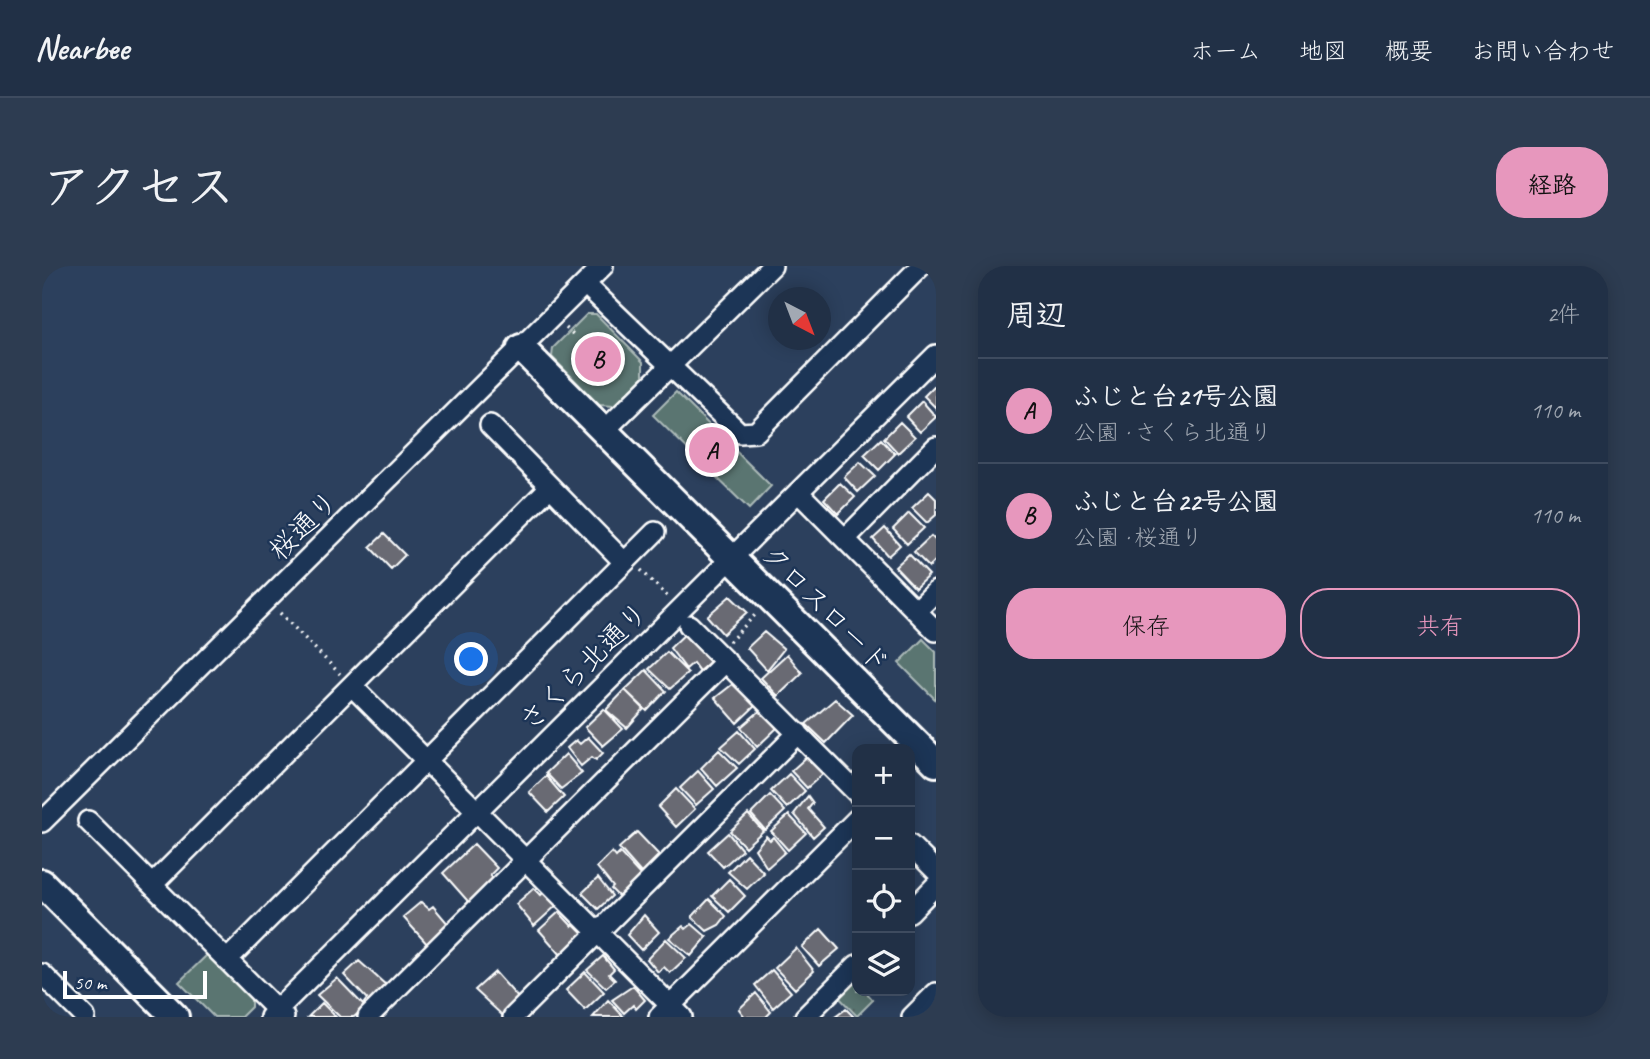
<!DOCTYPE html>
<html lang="ja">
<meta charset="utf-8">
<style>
:root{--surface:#213046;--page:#2d3c51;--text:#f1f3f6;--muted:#a2a9b3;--line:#3e4b5f;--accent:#e797bd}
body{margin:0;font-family:Caveat,"Klee One",sans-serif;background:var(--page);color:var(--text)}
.controls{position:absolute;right:21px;bottom:21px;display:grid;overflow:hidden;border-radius:14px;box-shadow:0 4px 18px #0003}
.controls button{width:63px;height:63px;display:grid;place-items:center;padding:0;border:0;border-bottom:2px solid var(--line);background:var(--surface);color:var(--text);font:35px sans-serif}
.compass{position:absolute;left:726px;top:21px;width:63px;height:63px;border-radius:50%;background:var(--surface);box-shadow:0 4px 18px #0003;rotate:138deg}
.scale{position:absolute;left:21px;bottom:18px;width:144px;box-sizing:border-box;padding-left:7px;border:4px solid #fff;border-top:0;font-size:19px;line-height:24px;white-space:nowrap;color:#fff;-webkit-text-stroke:5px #1d3557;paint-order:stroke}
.you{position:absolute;left:430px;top:394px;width:24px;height:24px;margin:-18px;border:5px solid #fff;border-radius:50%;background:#1a73e8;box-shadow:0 0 0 10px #1a73e833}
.badge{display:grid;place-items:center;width:46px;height:46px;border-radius:50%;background:var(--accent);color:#111;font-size:23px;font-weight:700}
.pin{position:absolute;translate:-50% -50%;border:4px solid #fff;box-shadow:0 2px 7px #0006}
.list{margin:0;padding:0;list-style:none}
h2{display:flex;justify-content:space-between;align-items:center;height:91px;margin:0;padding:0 28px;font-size:30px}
h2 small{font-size:23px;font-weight:400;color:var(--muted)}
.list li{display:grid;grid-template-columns:46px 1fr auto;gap:21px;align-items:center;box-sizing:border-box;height:105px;padding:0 28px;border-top:2px solid var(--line)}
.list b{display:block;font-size:26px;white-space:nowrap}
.list p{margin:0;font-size:23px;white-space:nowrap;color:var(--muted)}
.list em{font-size:23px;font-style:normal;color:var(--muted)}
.actions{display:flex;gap:14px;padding:21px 28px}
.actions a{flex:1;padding:16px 0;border:2px solid var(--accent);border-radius:28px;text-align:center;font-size:24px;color:var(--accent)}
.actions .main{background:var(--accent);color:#111}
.icon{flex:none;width:38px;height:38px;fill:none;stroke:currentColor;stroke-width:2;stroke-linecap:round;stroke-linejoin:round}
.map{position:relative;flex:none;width:894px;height:751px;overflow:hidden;border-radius:28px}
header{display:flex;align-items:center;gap:42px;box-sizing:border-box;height:98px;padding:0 35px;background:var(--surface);border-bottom:2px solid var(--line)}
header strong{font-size:33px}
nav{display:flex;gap:38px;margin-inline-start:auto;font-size:24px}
.intro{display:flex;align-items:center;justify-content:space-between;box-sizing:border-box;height:168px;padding:0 42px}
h1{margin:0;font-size:49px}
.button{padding:18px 32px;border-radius:28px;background:var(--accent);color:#111;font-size:24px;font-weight:700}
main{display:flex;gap:42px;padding:0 42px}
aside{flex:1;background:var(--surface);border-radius:28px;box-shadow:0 4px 18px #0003}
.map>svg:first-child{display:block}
</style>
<header>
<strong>Nearbee</strong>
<nav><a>ホーム</a><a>地図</a><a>概要</a><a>お問い合わせ</a></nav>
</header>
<div class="intro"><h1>アクセス</h1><a class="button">経路</a></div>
<main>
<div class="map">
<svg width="894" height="751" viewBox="0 0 894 751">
<defs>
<pattern id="grass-tufts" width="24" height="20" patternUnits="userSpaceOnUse" patternTransform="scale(1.75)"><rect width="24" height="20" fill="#5a7571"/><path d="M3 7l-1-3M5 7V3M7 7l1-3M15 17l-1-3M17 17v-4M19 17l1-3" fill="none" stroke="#525e5d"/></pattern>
</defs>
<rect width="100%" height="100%" fill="#2c405d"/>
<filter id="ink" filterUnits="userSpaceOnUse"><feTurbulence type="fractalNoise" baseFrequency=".0143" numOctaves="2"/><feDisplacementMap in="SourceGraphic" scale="14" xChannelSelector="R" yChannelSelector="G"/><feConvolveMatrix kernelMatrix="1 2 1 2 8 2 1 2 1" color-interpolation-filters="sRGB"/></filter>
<g filter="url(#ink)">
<!-- grass -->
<path fill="url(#grass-tufts)" stroke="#acbab8" stroke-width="2" d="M 811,710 L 815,715 L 815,725 L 823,725 L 831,734 L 815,750 L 793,727 Z"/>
<!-- green -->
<path fill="#5a7571" stroke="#acbab8" stroke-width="2" d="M 545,48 L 554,48 L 601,96 L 601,111 L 572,140 L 557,139 L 510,91 L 511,82 Z
M 634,126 L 729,220 L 707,243 L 611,149 Z
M 881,373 L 894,386 L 894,434 L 857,397 Z
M 166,688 L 209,731 L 209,741 L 199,751 L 172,751 L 137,716 Z"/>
<!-- building -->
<path fill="#696b73" stroke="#fff" stroke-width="2" d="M 894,118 L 894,142 L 882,130 Z
M 880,135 L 894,151 L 878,166 L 864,151 Z
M 858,156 L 873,171 L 856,187 L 842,172 Z
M 839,173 L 853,188 L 837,204 L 822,189 Z
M 818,196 L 833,210 L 816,226 L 802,211 Z
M 798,217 L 813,231 L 796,248 L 782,233 Z
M 887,226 L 894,233 L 894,249 L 885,257 L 870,242 Z
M 867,247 L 882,262 L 865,278 L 851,263 Z
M 843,262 L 858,279 L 846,290 L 831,273 Z
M 342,268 L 363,289 L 349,303 L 328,281 Z
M 889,270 L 894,275 L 894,294 L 887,301 L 872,286 Z
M 867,288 L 887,309 L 873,322 L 853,301 Z
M 688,330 L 705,346 L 681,368 L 665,350 Z
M 646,365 L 664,384 L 661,389 L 668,396 L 657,405 L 651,397 L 644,403 L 628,382 Z
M 722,366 L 742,383 L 725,404 L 705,382 Z
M 625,386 L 646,407 L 628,423 L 607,403 Z
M 745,388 L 760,407 L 736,430 L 719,412 Z
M 604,404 L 624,425 L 605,445 L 583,424 Z
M 692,417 L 713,440 L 695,457 L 673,432 Z
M 583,424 L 602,443 L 585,462 L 564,444 Z
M 793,433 L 811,449 L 784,477 L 764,458 Z
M 562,443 L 581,463 L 561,480 L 543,461 Z
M 719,444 L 735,462 L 715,481 L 699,461 Z
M 697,465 L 713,483 L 697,498 L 679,481 Z
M 546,471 L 561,487 L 554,494 L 550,491 L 539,500 L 525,482 L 534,474 L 538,478 Z
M 677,484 L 695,502 L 675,520 L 659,502 Z
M 524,488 L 540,507 L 519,523 L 504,507 Z
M 768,488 L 784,505 L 765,522 L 749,505 Z
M 656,505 L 672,523 L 654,539 L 638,522 Z
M 747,508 L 763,525 L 745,542 L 729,525 Z
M 504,510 L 522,531 L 506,546 L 487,526 Z
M 634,523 L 653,543 L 634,561 L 616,541 Z
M 728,529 L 743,545 L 723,564 L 709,548 Z
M 766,530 L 771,537 L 766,543 L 782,561 L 771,571 L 752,548 Z
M 706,548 L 721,565 L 703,581 L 688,565 Z
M 747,549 L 764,567 L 746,584 L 729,565 Z
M 595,566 L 617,589 L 599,607 L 577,582 Z
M 686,567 L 700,584 L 681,601 L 666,585 Z
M 724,570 L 728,574 L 731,571 L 743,586 L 725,602 L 713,583 Z
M 432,578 L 455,602 L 448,609 L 454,616 L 431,641 L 401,607 Z
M 570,586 L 574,591 L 578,587 L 599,610 L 583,626 L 582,631 L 577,631 L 569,623 L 571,621 L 555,601 Z
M 704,588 L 722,607 L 705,623 L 686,606 Z
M 556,612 L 570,630 L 556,643 L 540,627 Z
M 687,613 L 703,630 L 687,646 L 670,630 Z
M 492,622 L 499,629 L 503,625 L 515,639 L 492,660 L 474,638 Z
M 667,633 L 684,650 L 677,659 L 665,665 L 650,651 Z
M 379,636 L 387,643 L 391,640 L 407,659 L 386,679 L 361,651 Z
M 517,646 L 530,660 L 534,656 L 544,667 L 519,689 L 497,664 Z
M 602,649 L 617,666 L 599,684 L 585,669 Z
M 650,658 L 665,671 L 649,690 L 627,672 L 641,660 L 644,663 Z
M 779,663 L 797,683 L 777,700 L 760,681 Z
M 624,673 L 644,692 L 628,707 L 622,701 L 616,706 L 605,693 Z
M 754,682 L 772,705 L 753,723 L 733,702 Z
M 561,690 L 572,703 L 567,708 L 573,714 L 564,722 L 545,704 Z
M 317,695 L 345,720 L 330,745 L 322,737 L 325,733 L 302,709 Z
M 730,704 L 749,726 L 731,742 L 713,719 Z
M 453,706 L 478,734 L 461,750 L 433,724 Z
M 543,706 L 562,726 L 543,744 L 524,724 Z
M 295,712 L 323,741 L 312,751 L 298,751 L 275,729 Z
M 591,720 L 603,734 L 594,743 L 591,739 L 582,747 L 570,734 Z
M 714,727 L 729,746 L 724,751 L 703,751 L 697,743 Z
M 566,734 L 582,751 L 551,751 Z
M 280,737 L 294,751 L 266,751 Z
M 804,743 L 812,751 L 793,751 Z"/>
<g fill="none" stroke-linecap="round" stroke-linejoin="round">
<!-- street casing -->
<g stroke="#fff" stroke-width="24">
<path id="street" d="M 543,18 L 698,167 L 714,166 L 879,0
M 448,159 L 582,296
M 562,165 L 730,0
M 756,226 L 894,365
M 803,273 L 894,181
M 874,345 L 894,325
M 647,359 L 815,527
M 310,420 L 640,751
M 46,555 L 242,751
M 0,556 L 561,0
M 868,579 L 894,605
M 110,619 L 508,221
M 868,646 L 894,619
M 185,694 L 613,266
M 0,708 L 43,751
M 228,751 L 894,89
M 326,751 L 684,395
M 471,751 L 756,467
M 617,751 L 815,553
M 763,751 L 815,699
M 870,751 L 894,727"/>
</g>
<!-- secondary casing -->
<g stroke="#fff" stroke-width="32">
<path id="secondary" d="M 479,82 L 894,497
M 0,617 L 133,751"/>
</g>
<!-- path -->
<path stroke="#fff" stroke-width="3.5" stroke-dasharray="2 5" stroke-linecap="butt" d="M 524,62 L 532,69
M 599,304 L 626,331
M 238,347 L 298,408
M 687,376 L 713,349"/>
<!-- street -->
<use href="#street" stroke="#1d3557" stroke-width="19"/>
<!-- secondary -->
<use href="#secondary" stroke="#1d3557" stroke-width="26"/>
</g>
</g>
<g text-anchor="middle" stroke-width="5" stroke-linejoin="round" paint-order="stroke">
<!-- street labels -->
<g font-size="28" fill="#fff" stroke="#1d3557">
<text transform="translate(261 259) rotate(-45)" y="10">桜通り</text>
<text transform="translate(784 342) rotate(45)" y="10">クロスロード</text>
<text transform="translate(541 400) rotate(-45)" y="10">さくら北通り</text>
</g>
</g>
</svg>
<div class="controls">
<button>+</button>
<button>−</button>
<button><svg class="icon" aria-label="locate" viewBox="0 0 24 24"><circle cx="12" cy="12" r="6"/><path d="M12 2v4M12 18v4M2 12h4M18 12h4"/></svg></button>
<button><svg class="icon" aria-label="layers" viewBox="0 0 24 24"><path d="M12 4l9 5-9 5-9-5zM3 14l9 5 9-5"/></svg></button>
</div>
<svg class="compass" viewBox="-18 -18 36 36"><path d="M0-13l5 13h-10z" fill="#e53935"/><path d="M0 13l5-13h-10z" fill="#a2a9b3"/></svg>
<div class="scale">50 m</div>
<div class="you"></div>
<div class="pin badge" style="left:670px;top:184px">A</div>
<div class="pin badge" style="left:556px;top:93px">B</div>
</div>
<aside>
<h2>周辺<small>2件</small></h2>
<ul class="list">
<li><span class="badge">A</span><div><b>ふじと台21号公園</b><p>公園 · さくら北通り</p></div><em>110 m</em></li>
<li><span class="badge">B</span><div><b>ふじと台22号公園</b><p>公園 · 桜通り</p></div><em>110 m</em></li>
</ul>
<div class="actions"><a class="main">保存</a><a>共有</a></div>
</aside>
</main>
